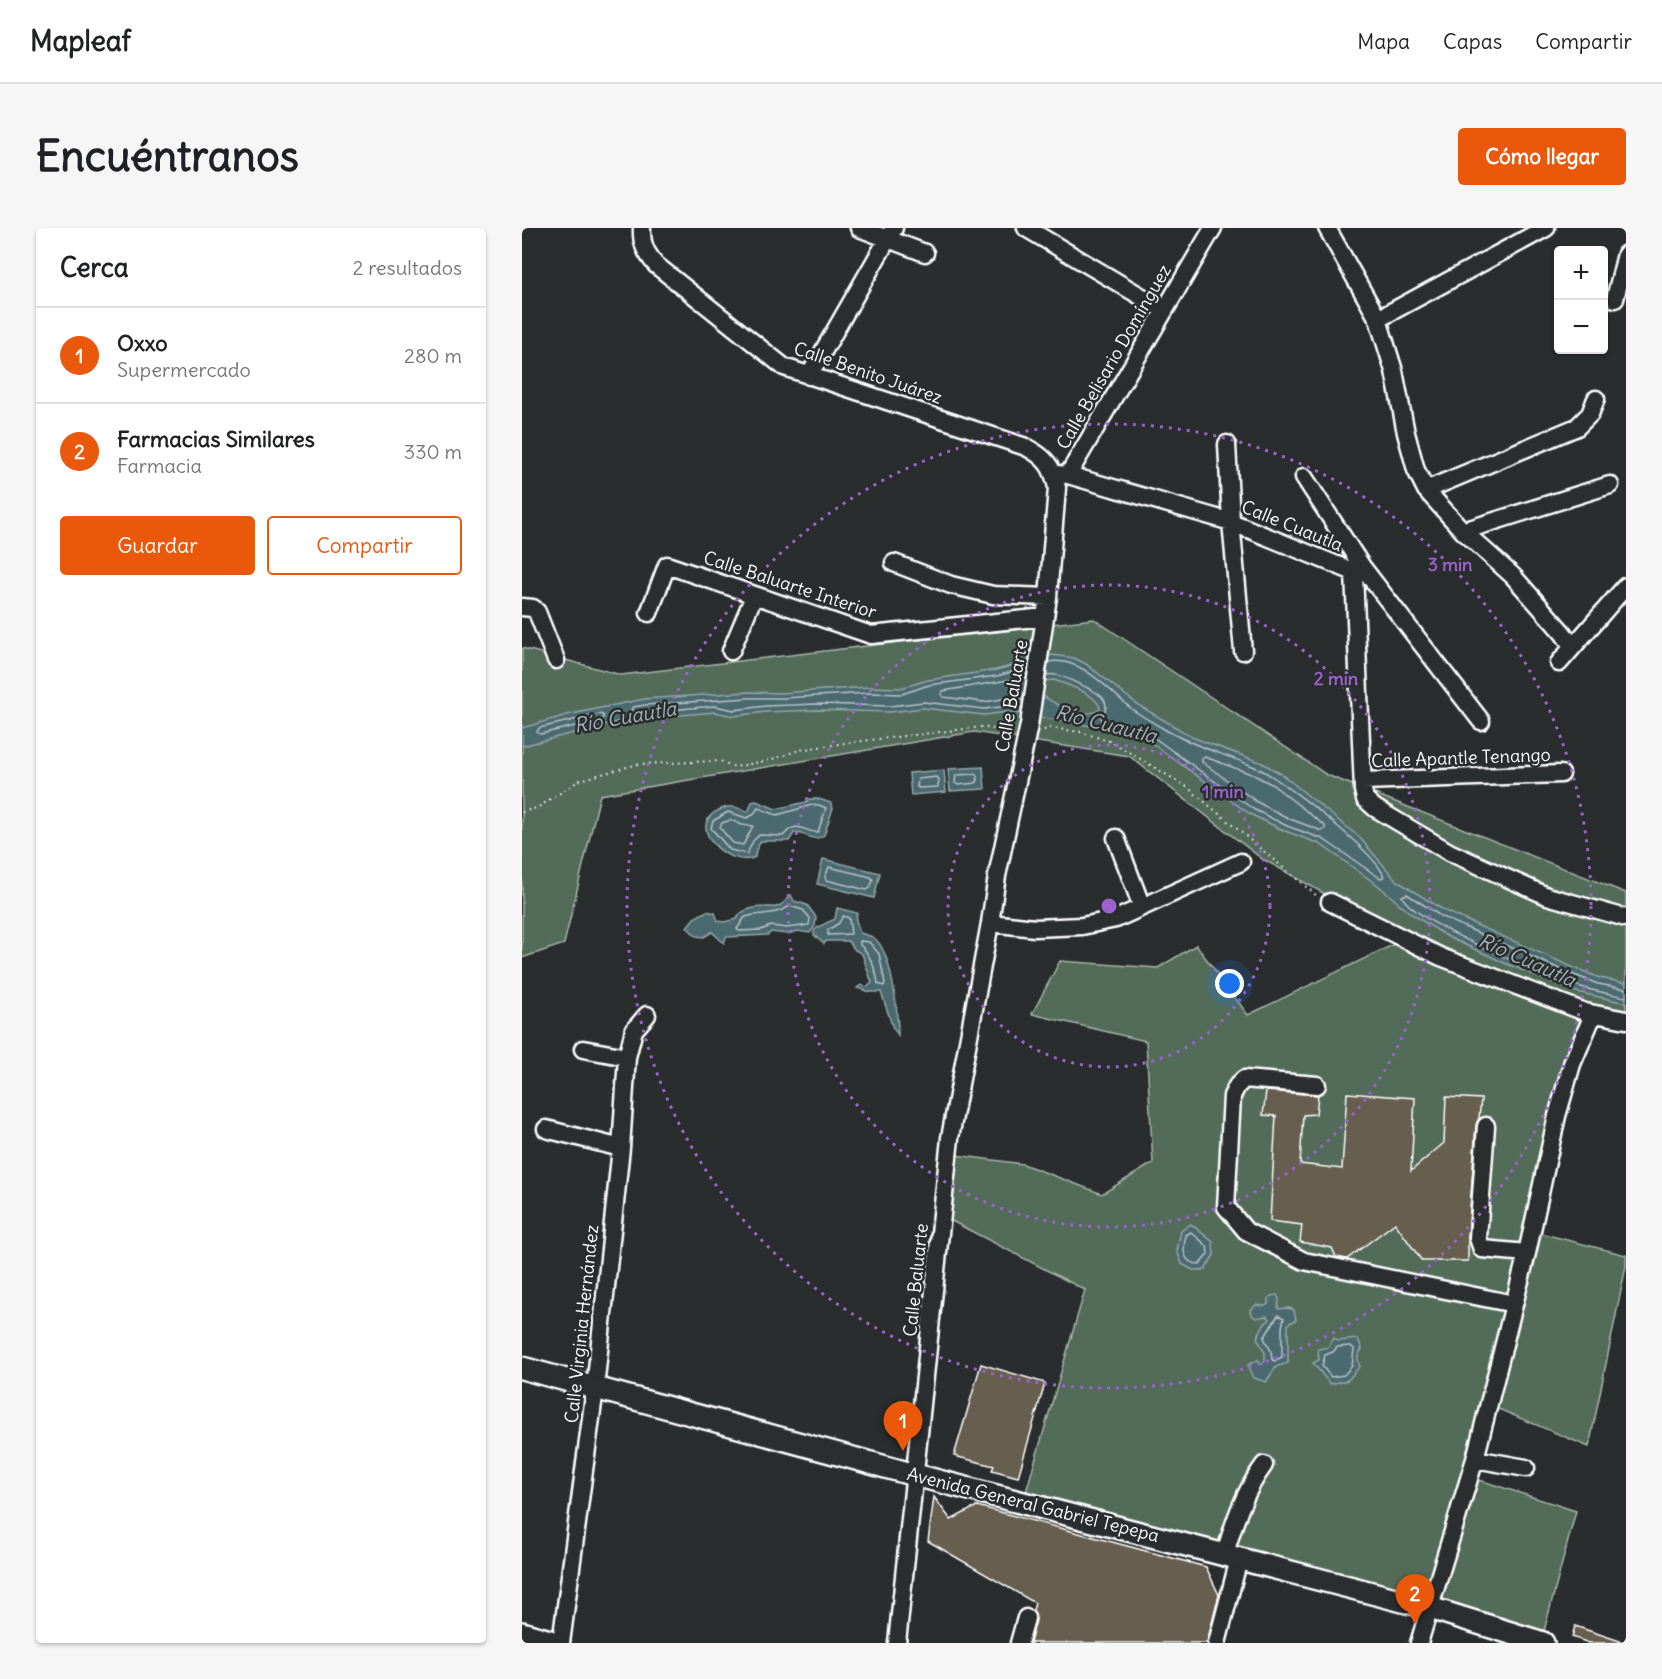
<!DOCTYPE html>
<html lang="es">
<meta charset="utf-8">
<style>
:root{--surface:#fff;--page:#f6f6f6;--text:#202124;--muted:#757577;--line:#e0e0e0;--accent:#ea580c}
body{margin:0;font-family:Delius,sans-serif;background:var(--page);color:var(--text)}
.controls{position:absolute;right:18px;top:18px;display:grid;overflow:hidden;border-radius:6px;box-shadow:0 2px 4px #0004}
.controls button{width:54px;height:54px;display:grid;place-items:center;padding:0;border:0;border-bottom:2px solid var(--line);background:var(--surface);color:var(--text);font:30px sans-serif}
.you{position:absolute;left:708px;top:756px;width:21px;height:21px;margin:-15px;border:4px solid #fff;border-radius:50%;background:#1a73e8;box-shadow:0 0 0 9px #1a73e833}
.badge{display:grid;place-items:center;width:39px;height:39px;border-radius:50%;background:var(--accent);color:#fff;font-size:20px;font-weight:700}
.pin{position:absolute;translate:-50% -50px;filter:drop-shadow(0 2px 3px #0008)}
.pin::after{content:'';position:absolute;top:32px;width:21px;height:18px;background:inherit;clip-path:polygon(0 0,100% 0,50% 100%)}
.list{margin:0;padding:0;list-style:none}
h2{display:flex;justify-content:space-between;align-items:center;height:78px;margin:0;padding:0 24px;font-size:26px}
h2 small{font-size:20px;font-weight:400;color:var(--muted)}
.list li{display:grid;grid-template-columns:39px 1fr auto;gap:18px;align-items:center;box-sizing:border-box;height:96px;padding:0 24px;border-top:2px solid var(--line)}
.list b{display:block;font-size:22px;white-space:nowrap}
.list p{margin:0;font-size:20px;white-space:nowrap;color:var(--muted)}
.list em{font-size:20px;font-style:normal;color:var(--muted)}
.actions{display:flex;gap:12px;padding:18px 24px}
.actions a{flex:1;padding:14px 0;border:2px solid var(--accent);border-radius:6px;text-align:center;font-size:21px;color:var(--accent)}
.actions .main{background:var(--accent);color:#fff}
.map{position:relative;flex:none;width:1104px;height:1415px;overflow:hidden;border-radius:6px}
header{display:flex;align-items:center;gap:36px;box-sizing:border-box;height:84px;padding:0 30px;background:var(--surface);border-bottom:2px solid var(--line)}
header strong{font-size:28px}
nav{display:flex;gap:33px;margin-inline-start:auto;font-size:21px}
.intro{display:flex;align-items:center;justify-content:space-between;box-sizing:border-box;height:144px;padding:0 36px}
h1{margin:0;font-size:42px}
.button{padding:15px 27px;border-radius:6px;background:var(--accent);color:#fff;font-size:21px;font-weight:700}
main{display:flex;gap:36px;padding:0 36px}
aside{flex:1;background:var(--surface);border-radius:6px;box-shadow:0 2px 4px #0004}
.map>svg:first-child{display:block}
</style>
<header>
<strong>Mapleaf</strong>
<nav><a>Mapa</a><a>Capas</a><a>Compartir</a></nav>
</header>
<div class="intro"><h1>Encuéntranos</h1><a class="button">Cómo llegar</a></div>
<main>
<aside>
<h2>Cerca<small>2 resultados</small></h2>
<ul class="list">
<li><span class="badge">1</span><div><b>Oxxo</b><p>Supermercado</p></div><em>280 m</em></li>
<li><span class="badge">2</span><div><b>Farmacias Similares</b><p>Farmacia</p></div><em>330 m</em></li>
</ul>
<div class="actions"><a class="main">Guardar</a><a>Compartir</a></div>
</aside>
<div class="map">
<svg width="1104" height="1415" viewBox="0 0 1104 1415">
<rect width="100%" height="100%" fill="#2a2d2e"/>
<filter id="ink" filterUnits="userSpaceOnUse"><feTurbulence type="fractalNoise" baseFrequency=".0167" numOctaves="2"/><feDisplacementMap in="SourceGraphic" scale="12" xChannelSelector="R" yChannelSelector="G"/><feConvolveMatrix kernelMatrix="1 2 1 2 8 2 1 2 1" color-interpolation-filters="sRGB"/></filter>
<g filter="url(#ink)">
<!-- green -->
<path fill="#536c5a" stroke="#a9b6ac" stroke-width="1.5" d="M 572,391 L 805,547 L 1104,665 L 1104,790 L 1063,784 L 1010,1003 L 1104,1027 L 1104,1038 L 1067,1219 L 967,1177 L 948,1249 L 1054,1283 L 1019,1414 L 501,1274 L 563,1062 L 420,988 L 426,926 L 501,936 L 580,966 L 631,935 L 624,813 L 510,786 L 538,733 L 636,740 L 674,717 L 726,787 L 883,711 L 739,630 L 607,528 L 452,504 L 78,567 L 42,716 L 0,730 L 0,420 L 99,447 Z"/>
<!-- water -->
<path fill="#4c6a70" stroke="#94a6a9" stroke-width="1.5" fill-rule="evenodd" d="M 530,427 L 552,430 L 564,436 L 616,477 L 672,510 L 738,534 L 758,545 L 837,609 L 875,653 L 923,683 L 1050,739 L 1078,750 L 1104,755 L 1104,775 L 1055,764 L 985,736 L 926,709 L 888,685 L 857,658 L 798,616 L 763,603 L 728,586 L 624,511 L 606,504 L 486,484 L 462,487 L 401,480 L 368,484 L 295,482 L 244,484 L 211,488 L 193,484 L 103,492 L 0,518 L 0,500 L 45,487 L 122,471 L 226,464 L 260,465 L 347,459 L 379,460 L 406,452 L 474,442 ZM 532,452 C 545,457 577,466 578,481 C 564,493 528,475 517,464 L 521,453 Z
M 461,539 L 463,561 L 428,563 L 426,541 Z
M 422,542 L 424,564 L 389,567 L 387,545 Z
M 287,571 L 297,571 L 309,575 L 311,580 L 302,607 C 291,616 284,604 272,605 L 267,613 L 239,613 L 234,622 L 233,629 C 208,642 161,598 197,582 C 208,577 214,578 224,584 L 227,582 L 230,574 L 234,573 L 254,581 L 284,574 Z
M 301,631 L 358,645 L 352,670 L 295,656 Z
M 269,667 L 272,673 L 285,677 L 294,689 L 293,698 L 288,705 L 276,703 L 266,706 L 249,704 L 246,707 L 204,709 L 202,715 L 190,704 L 182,709 L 174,708 L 165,699 L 172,690 L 185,683 L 193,685 L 196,693 L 202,694 L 215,691 C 218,681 234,679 244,679 C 247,678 251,680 254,679 C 260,678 265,672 269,667 Z
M 315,680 L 335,685 L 334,692 L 338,705 C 343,707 348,707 352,710 C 370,723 376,785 376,807 L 371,800 L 359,764 L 348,764 L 335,760 L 339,757 L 345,759 L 350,755 L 340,726 L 333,722 L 326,713 L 304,713 L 302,716 L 292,707 L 292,703 L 296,699 L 313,691 Z
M 669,996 L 691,1014 L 692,1027 L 683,1042 L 671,1042 L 660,1036 L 655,1023 L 659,1003 Z
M 755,1067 L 757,1071 L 756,1081 L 767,1080 L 772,1082 L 774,1092 L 766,1096 L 766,1135 L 754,1139 L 744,1154 L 732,1150 L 726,1137 L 736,1132 L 740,1136 L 743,1133 L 743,1125 L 735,1110 L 741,1098 L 748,1091 L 745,1088 L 734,1090 L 730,1087 L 729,1082 L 734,1077 L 743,1078 L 746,1076 L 746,1071 L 749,1068 Z
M 812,1110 L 816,1113 L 836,1111 L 840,1121 C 836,1126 834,1132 838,1138 L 826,1152 L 808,1156 L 791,1135 L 797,1132 L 796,1121 L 807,1119 Z"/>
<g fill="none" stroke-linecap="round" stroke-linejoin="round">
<!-- shore -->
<path stroke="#b7c3c6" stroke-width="1.5" d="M 524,447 C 536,445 546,451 557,456 C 571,462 594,471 579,489 L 580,492 L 607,498 L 627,506 L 731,581 L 765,598 L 801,611 L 858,650 L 862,649 C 857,627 759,550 735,540 C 704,526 672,519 642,501 C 632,495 621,489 611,482 C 588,464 559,427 526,434
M 501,472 L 486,470 L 462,474 L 421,469 L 419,466 L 421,463 L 504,449
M 500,480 L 486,478 L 462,481 L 401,474 L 368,478 L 295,476 L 244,478 L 212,482 L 193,478 L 112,485 L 109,482 L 111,479 L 123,477 L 226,470 L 261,470 L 347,465 L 380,466 L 407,457 L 475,448 L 506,439
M 78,486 L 82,488 L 80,492 L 18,506 L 15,504 L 17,500 Z
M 683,529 L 732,547 L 751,557 L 798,594 L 803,598 L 803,601 L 800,603 L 768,591 L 735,574 L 680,534 L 680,531 Z
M 454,546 L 456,552 L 454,555 L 436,557 L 433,555 L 434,547 Z
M 415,549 L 417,552 L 416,559 L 397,560 L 395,559 L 396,551 Z
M 290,577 L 297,577 L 304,580 L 296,604 C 280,605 277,590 261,608 L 237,607 L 231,613 L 225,626 L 208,622 L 189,600 L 191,593 L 206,584 L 225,590 L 231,587 L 236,580 L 255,587 Z
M 209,592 L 220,597 L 231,598 L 221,617 L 211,615 L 198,600 L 200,595 Z
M 307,639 L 349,649 L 351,652 L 348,660 L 345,662 L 304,652 L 303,649 Z
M 268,678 L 281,682 L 288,690 L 287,697 L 265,700 L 249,698 L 239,702 L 217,703 L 215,701 L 223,689 C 241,684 252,688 268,678 Z
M 321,688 L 327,690 L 329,706 L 306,707 L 306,702 L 317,695 Z
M 338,713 L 347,714 L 357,726 L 363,755 L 362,758 L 356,756 C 355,744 347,724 338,717 Z
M 1104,761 L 1076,756 L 1047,745 L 920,689 L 885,666 L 880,668 C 891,695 1027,749 1059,759 C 1074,764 1089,766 1104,769
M 669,1004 L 685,1018 L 686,1026 L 678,1036 C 659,1036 661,1020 664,1007 Z
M 756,1087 L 762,1090 L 760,1099 L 760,1129 L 752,1133 L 750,1131 L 749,1123 L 742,1110 Z
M 829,1118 L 832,1121 L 830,1138 L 822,1147 L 809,1149 L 800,1138 L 803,1127 L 811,1124 L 815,1119 Z"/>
</g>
<!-- building -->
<path fill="#665f4f" stroke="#fff" stroke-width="1.5" d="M 744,863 L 796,867 L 794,886 L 781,887 L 778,936 L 820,941 L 825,865 L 893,870 L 889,943 L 922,915 L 924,869 L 959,871 L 957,890 L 954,897 L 946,1009 L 946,1033 L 900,1033 L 873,995 L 825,1031 L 814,1029 L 810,1020 L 778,1014 L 780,997 L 748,993 L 754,888 L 741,887 Z
M 459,1136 L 523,1155 L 496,1249 L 470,1242 L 472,1238 L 432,1228 Z
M 412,1269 L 429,1292 L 455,1278 L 684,1339 L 697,1367 L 685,1415 L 508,1415 L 514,1392 L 511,1382 L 513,1375 L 406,1313 Z
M 1053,1398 L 1098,1413 L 1098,1415 L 1067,1415 L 1050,1409 Z"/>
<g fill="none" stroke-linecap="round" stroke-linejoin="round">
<!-- minor casing -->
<g stroke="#fff" stroke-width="21">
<path id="minor" d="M 120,0 C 119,16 124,25 134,37 L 262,139 L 504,219 C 523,229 531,238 535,260 L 526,369 L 507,497 L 475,648 L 468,695 L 428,910 L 375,1415
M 337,0 L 403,25
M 504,0 L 642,82
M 805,0 L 856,91 L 872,143 L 884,205 L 894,242 L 904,262 L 941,303 L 991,348 L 1041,405 L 1050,418
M 1093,71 L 1104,26
M 856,91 L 1024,0
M 287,148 L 372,0
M 705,216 L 709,294 L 721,423
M 533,246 L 546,247 L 709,294 L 832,344 L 841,340
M 546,247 L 691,0
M 782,249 L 841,340 L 959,493
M 904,262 L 1055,199 L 1068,186 L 1074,171
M 941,303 L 1088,257
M 372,335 L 429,357 L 471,367 L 526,369
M 832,344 L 841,562 L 843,571 L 853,580 L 927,624 L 1025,668 L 1104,690
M 0,379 L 11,380 L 15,384 L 34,432
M 127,385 L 145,337 L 349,407 L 523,389
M 209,423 L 232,368
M 1037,435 L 1104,358
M 841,553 L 1039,546
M 594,610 L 620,679
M 808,674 L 919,729 L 1063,784 L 1104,792
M 468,695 L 513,700 L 560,698 L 594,691 L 719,634
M 61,821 L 105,829
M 795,857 L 722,851 L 715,858 L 710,868 L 704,979 L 724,1003 L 782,1033 L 992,1076
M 964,898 L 956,1010 L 960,1021 L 1005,1025
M 24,901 L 99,920
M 953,1231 L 1004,1240
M 703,1326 C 712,1294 722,1264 742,1237
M 39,1415 L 73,1160 L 99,920 L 105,829 L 112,802 L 125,787
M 497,1415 L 504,1390
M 695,1415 L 717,1331
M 897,1415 L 953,1231 L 1005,1025 L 1035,888 L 1050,836 L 1071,787"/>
</g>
<!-- major casing -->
<g stroke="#fff" stroke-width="26">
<path id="major" d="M 0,1140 L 393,1247 L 908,1380 L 1021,1415
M 0,1405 L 35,1415"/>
</g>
<!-- path -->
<path stroke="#fff" stroke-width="2" stroke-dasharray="1.5 4.5" stroke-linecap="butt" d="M 522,502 L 529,500 L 559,504 L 590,514 L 665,559 L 795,668
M 0,584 L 15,580 L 58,552 L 116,536 L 198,533 L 213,539 L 248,532 L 277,522 L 323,515 L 460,499 L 490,504"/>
<!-- minor -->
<use href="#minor" stroke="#2a2d2e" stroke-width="16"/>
<!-- major -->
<use href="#major" stroke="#2a2d2e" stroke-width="21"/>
</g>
</g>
<!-- distance rings -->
<g fill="none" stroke="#9c61cf" stroke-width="3" stroke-dasharray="3 6">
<circle cx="587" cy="678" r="161"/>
<circle cx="587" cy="678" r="321"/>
<circle cx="587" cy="678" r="482"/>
</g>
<g text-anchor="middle" stroke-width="5" stroke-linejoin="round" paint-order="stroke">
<!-- street labels -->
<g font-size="18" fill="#fff" stroke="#2a2d2e">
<text transform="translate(592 129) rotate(-60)" y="6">Calle Belisario Domínguez</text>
<text transform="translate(346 145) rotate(19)" y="6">Calle Benito Juárez</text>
<text transform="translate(770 298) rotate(22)" y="6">Calle Cuautla</text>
<text transform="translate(268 357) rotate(18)" y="6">Calle Baluarte Interior</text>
<text transform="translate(490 468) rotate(-80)" y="6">Calle Baluarte</text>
<text transform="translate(939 530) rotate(-2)" y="6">Calle Apantle Tenango</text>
<text transform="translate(394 1052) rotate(-84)" y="6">Calle Baluarte</text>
<text transform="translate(60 1096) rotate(-84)" y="6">Calle Virginia Hernández</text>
<text transform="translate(511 1277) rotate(14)" y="6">Avenida General Gabriel Tepepa</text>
</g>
<!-- water labels -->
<g font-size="20" font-style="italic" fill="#a6b4b8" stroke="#2a2d2e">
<text transform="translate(103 489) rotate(-10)" y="7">Río Cuautla</text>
<text transform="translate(584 496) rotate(14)" y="7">Río Cuautla</text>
<text transform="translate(1005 732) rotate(24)" y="7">Río Cuautla</text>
</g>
</g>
<circle cx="587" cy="678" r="9" fill="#9c61cf" stroke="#2a2d2e" stroke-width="3"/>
<g font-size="18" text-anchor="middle" font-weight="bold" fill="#9c61cf" stroke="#2a2d2e" stroke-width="5" stroke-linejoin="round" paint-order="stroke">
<text x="928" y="343">3 min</text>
<text x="814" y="457">2 min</text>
<text x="701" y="570">1 min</text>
</g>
</svg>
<div class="controls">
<button>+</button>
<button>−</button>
</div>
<div class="you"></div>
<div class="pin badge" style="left:381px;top:1223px">1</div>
<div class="pin badge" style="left:893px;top:1396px">2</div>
</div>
</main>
